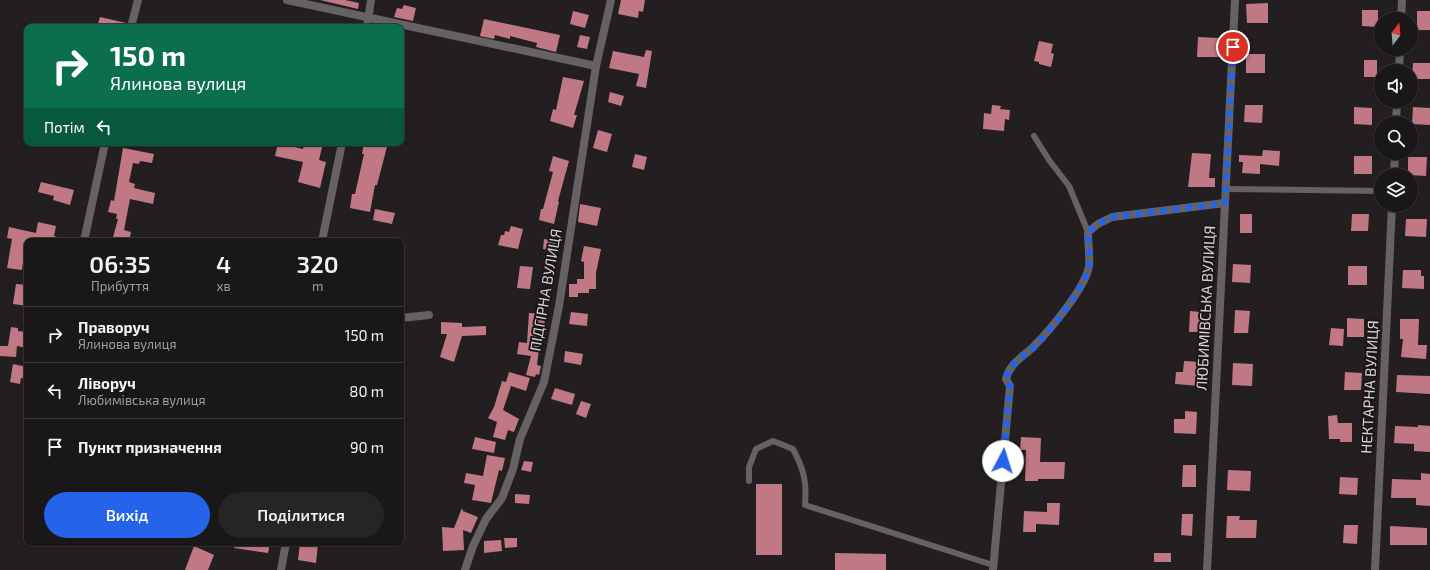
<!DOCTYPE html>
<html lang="uk">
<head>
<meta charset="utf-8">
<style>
	body { margin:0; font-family:"Exo 2",sans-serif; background:#272425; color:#f1f3f6; height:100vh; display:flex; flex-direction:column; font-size:15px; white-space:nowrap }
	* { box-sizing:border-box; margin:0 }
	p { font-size:13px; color:#9f9fa2 }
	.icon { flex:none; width:22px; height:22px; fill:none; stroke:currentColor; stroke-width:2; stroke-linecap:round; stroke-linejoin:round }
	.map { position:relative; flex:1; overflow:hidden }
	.side { position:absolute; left:24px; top:238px; width:380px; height:308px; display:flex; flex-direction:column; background:#1a1718; border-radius:8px; box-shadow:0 1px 3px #0004,0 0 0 1px #383637 }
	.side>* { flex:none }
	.top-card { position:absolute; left:24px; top:24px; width:380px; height:122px; border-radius:8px; box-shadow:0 1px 3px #0004,0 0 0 1px #383637; background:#0b6e4f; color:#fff; overflow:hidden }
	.needle { width:26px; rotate:16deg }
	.buttons { position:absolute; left:1374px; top:12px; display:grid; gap:8px }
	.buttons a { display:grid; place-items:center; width:44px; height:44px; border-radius:50%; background:#1a1718; box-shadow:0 1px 3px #0004,0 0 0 1px #383637; font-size:20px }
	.pin { position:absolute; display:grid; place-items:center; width:34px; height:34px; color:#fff; margin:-17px; border:2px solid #fff; border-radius:50%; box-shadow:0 1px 4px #0007 }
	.me { position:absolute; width:44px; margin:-22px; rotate:5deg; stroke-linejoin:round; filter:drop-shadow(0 0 3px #0008) }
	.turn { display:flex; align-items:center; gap:14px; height:84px; padding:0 20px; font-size:18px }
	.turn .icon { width:52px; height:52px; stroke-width:2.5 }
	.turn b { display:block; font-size:28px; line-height:34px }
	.then { display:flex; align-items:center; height:38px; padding:0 20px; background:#0003; gap:8px; font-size:15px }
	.eta { display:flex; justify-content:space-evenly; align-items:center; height:68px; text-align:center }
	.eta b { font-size:24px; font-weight:600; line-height:28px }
	.primary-button { display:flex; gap:8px; margin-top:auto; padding:8px 20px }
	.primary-button a { flex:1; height:46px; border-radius:24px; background:#2563eb; color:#fff; font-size:16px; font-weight:600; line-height:46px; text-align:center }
	.primary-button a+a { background:#272425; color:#f1f3f6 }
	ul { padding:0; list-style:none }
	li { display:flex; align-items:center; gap:12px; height:56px; padding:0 20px; border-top:1px solid #383637 }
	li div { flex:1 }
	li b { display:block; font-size:15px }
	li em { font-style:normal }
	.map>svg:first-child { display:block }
	.building { fill:#c07884 }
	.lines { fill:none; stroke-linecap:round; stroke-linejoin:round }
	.service { stroke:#646262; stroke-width:6 }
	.minor { stroke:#646262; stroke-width:8 }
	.route { stroke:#2563eb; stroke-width:7; stroke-dasharray:0 12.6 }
	.labels { text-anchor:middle; stroke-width:4; stroke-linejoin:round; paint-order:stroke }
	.street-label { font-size:15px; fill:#d5d2d3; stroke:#1a1617 }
</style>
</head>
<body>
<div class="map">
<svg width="1430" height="570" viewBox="0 0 1430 570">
	<rect width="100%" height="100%" fill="#231f20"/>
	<g class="building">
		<polygon points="320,0 345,0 359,3 358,9"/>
		<polygon points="621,0 645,0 643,12 639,11 638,18 618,14"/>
		<polygon points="1268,3 1268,23 1247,23 1246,4"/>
		<polygon points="404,5 416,8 413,21 394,17 397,8 402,9"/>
		<polygon points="1362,10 1378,10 1378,27 1362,26"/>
		<polygon points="573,11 589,15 585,28 570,24"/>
		<rect x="1417" y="11" width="13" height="19"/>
		<polygon points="100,17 126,23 126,27 97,27"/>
		<polygon points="484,19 560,35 556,52 536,47 537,43 510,36 510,39 495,35 494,39 480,36"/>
		<polygon points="580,35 590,37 587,49 577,47"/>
		<polygon points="1198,37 1219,38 1219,57 1197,57"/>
		<polygon points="1039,41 1053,44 1051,53 1054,54 1051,67 1039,64 1039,62 1034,61"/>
		<polygon points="646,50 652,51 646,88 636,86 639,74 609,68 613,51 644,57"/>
		<rect x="1246" y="54" width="19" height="19"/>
		<rect x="1364" y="60" width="13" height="17"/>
		<polygon points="1413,63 1430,63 1430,79 1412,79"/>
		<polygon points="563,77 584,81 574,115 577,115 573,128 550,121 553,109 556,110"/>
		<polygon points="610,92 624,96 621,106 608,102"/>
		<polygon points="992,105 1001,106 1000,109 1010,110 1009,120 1005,119 1004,131 983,129 984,113 991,114"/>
		<polygon points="1245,105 1263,105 1262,123 1244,122"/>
		<polygon points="1354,107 1372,108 1372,125 1354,124"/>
		<polygon points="1413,107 1430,108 1430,125 1412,124"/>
		<polygon points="598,130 612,134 607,152 593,148"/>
		<polygon points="278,143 303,149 305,143 323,143 319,160 326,162 320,188 298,182 303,162 275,156"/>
		<polygon points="364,143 388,143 377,185 375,185 370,212 350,208 352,194 355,194 364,154 362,154"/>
		<polygon points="123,148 154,154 152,163 140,161 139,164 133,163 129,182 135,184 134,188 155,193 153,204 130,199 124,230 131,232 129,241 112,241 118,219 116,219 117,214 108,212 111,200 114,201"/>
		<polygon points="1263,150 1280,151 1279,166 1260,164 1260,174 1242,173 1243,162 1239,162 1239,155 1262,156"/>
		<polygon points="1192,153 1211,154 1209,178 1215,178 1215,187 1188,187"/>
		<polygon points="635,154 647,157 644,170 632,167"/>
		<polygon points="553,156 569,161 558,201 559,202 554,224 539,220 541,209 543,209 553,172 549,171"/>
		<rect x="1354" y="156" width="18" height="18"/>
		<polygon points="1408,157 1427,157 1426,176 1408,175"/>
		<polygon points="41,182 74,190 70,205 53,200 54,196 38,192"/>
		<polygon points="580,204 601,208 597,226 578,222"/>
		<polygon points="375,209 395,213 392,224 373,220"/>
		<rect x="1240" y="214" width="12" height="19"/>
		<polygon points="1352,214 1369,214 1368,231 1351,231"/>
		<polygon points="1406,219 1427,219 1426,237 1405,236"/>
		<polygon points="38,222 56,226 54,236 57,237 56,241 27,241 27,255 24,254 22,270 7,268 12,239 7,238 9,227 36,233"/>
		<polygon points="511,226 523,229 518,249 498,245 501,235 504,235 505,231 509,232"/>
		<polygon points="544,239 557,241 556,251 543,249"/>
		<polygon points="584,246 601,249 596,273 596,289 589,289 589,293 578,293 578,297 569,297 569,284 577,284 577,279 584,279 584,262 581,261"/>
		<polygon points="1233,264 1251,265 1250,283 1232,282"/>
		<polygon points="520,266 533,267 530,289 517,288"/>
		<rect x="1348" y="266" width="19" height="19"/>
		<polygon points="1403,270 1421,270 1421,276 1424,276 1424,289 1402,288"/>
		<polygon points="16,284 27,285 27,306 13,304"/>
		<polygon points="1235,310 1250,311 1248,333 1234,333"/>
		<polygon points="1190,311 1201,312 1201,332 1189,332"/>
		<polygon points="571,312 588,314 587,326 569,324"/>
		<polygon points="529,313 545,314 544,334 541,334 537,365 541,366 539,375 536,374 535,377 526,375 531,356 517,354 519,342 527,343"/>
		<polygon points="1347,318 1364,319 1364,337 1347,337"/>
		<polygon points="1400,319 1419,319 1418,345 1427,345 1426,359 1401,357 1403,339 1400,339"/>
		<polygon points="441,322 462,323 462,327 486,326 486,335 462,336 454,362 440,357 447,334 441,334"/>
		<polygon points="11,327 18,328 18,331 27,332 27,348 17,346 16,357 0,356 0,346 8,346"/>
		<polygon points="1331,328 1344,329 1343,346 1329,345"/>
		<polygon points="565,351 583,354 581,365 564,362"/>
		<polygon points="1184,361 1201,362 1200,386 1175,384 1176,372 1183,372"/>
		<polygon points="1233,363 1253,364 1252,386 1232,385"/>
		<polygon points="13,364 27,367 27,379 21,378 20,384 10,382"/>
		<polygon points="509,372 530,378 526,391 511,386 503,410 519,419 514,432 508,430 505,440 493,437 497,422 488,418 494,407 502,381 506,382"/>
		<polygon points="1345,372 1362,373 1361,390 1344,390"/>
		<polygon points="1397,375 1430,376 1430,394 1396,392"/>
		<polygon points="555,388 575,394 572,405 551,399"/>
		<polygon points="581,401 591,404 586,418 576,414"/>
		<polygon points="1185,411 1197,412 1196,434 1174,433 1174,419 1185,419"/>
		<polygon points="1337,415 1338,423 1352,423 1352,442 1340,442 1340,439 1329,439 1328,416"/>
		<polygon points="1418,425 1430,426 1430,452 1414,451 1414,444 1394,443 1395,426 1418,427"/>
		<polygon points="475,437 496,442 494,453 472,449"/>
		<polygon points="1021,437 1041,438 1040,462 1065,462 1064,479 1038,479 1038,481 1025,481 1026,450 1020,450"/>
		<polygon points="487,455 505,458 502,471 499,470 491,503 472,500 475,485 464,483 466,473 483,476"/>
		<polygon points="524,461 533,462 531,472 521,470"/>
		<polygon points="1183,465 1196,465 1196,487 1182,487"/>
		<polygon points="1228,470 1251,471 1250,491 1227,490"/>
		<polygon points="1421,473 1430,474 1430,506 1416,505 1416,498 1391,498 1392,479 1421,480"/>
		<polygon points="1340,477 1358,478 1357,495 1339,494"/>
		<rect x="756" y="484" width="26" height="71"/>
		<polygon points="515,494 530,495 529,504 515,503"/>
		<polygon points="1047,503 1060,503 1059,525 1036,524 1036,532 1023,532 1024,511 1047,512"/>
		<polygon points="462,508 463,511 478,517 471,533 463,530 464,550 443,551 442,527 454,528"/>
		<polygon points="1182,514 1193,514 1192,536 1181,535"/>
		<polygon points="1227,516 1240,516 1239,520 1257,520 1256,538 1226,538"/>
		<polygon points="1344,525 1358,525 1357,544 1343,543"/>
		<polygon points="1390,526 1427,528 1427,545 1390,545"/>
		<polygon points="504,538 517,538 517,547 505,548"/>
		<polygon points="501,540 502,551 484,553 484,541"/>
		<polygon points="235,543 270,543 268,553 234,548"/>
		<polygon points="300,543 318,544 316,563 298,560"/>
		<polygon points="194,546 214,555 208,570 185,570"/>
		<polygon points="835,553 886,554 886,570 835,570"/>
		<rect x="1154" y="553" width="17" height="9"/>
	</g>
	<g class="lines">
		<g class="service">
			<polyline points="1034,136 1049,160 1069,186 1088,232"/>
			<polyline points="1226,189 1381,191"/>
			<path d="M 749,481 L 749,467 L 756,449 L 773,441 L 793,449 C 804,470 807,482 805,505 L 993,565"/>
		</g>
		<g class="minor">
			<polyline points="287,0 596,66"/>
			<polyline points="1401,19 1402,0"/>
			<polyline points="131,27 138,0"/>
			<polyline points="367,27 371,0"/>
			<polyline points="1399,71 1400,49"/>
			<polyline points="1396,123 1397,101"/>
			<polyline points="1394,175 1395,153"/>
			<polyline points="84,241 105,143"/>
			<polyline points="322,241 342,143"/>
			<polyline points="401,318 429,315"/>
			<polyline points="281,570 286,543"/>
			<polyline points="465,570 473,546 486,519 502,498 513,469 520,439 544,382 559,306 596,66 611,0"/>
			<path d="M 993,570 L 1010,386 L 1006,379 C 1010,362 1024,357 1035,345 C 1050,330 1086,287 1089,266 C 1090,256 1088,243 1088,232 L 1098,224 L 1112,217 L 1225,203"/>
			<polyline points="1207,570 1235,0"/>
			<polyline points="1375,570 1392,205"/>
		</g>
	</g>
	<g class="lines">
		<path class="route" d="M 1003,461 L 1010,386 L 1006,379 C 1010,363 1022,358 1033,348 C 1048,334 1086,286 1089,266 C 1091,256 1088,243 1088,232 L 1098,224 L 1112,217 L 1225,203 L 1233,47"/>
	</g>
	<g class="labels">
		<g class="street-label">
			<text transform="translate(546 290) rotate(-80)" y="5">ПІДГІРНА ВУЛИЦЯ</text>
			<text transform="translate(1206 308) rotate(-87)" y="5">ЛЮБИМІВСЬКА ВУЛИЦЯ</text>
			<text transform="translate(1370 387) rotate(-87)" y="5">НЕКТАРНА ВУЛИЦЯ</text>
		</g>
	</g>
</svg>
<div class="buttons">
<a><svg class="needle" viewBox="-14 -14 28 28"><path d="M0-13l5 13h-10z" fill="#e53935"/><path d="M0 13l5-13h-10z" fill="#9f9fa2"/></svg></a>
<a><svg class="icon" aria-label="sound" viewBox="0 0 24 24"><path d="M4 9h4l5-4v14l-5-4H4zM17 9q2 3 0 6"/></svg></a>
<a><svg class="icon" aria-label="search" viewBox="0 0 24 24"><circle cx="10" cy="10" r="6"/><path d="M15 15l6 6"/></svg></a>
<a><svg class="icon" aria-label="layers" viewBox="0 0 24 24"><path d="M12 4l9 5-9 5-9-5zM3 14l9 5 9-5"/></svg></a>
</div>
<div class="pin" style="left:1233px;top:47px;background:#d93025"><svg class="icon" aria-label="arrive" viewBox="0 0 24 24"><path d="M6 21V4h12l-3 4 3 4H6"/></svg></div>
<svg class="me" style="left:1003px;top:461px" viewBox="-20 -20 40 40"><circle r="19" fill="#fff"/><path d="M0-13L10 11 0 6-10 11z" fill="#2563eb"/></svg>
<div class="top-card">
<div class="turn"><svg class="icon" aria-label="right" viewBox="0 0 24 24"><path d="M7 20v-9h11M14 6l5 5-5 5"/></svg><div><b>150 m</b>Ялинова вулиця</div></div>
<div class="then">Потім<svg class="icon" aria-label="left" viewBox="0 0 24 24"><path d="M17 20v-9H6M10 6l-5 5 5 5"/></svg></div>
</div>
<section class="side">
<div class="eta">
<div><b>06:35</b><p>Прибуття</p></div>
<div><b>4</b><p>хв</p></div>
<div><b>320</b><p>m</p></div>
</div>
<ul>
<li><svg class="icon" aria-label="right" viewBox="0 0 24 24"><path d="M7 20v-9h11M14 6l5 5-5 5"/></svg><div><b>Праворуч</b><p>Ялинова вулиця</p></div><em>150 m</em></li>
<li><svg class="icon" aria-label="left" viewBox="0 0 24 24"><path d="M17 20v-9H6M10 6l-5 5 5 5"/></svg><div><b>Ліворуч</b><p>Любимівська вулиця</p></div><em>80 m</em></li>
<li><svg class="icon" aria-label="arrive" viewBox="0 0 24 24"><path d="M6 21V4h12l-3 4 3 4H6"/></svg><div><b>Пункт призначення</b></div><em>90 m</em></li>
</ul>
<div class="primary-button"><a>Вихід</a><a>Поділитися</a></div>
</section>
</div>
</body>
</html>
